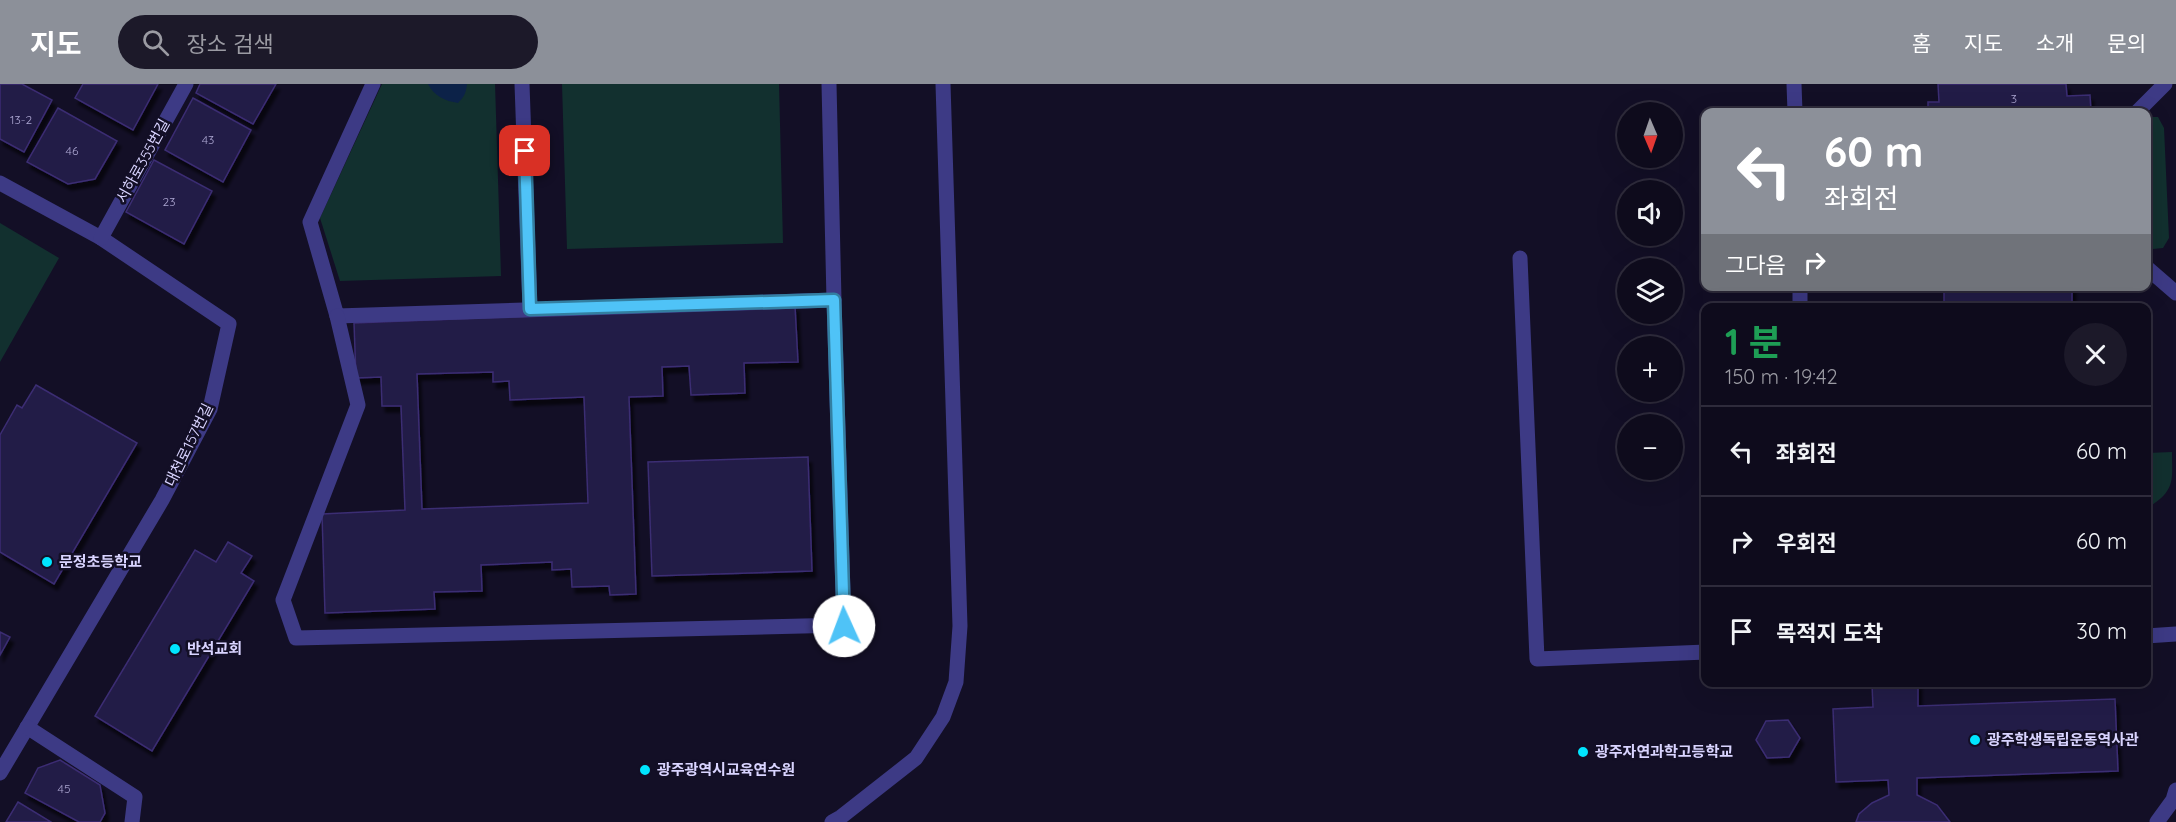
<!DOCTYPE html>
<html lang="ko">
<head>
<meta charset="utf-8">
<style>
	body { margin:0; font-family:Quicksand,"Noto Sans KR",sans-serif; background:#1c1929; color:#f1f3f6; height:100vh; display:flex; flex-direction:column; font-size:22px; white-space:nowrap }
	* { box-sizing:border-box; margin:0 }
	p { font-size:20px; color:#9b9ba3 }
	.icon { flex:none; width:33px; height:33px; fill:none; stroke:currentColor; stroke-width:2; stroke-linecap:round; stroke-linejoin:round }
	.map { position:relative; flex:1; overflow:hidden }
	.panel { position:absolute; left:1701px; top:219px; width:450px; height:384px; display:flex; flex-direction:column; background:#0e0b1c; border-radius:12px; box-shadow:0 6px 24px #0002,0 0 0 2px #2e2b3b }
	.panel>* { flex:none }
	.guide { position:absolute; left:1701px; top:24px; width:450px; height:183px; border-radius:12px; box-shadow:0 6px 24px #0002,0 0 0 2px #2e2b3b; background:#8c9099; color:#fff; overflow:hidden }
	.needle { width:39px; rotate:178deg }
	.fabs { position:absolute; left:1617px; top:18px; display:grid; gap:12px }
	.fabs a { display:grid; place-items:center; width:66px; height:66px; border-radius:50%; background:#0e0b1c; box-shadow:0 6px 24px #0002,0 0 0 2px #2e2b3b; font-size:30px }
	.pin { position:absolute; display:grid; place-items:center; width:51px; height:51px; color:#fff; margin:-26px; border-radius:12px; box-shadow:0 3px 9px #0006 }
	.me { position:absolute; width:66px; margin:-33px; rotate:358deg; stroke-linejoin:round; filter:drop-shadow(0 0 4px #0008) }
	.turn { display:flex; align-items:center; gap:21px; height:126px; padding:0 24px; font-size:27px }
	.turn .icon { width:78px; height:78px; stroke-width:2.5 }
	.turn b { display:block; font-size:42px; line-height:51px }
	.then { display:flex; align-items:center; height:57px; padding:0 24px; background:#0003; gap:12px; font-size:22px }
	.round { display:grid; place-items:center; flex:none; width:63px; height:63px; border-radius:32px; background:#1c1929 }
	.overview { display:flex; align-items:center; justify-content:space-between; height:102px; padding:0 24px }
	h1 { font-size:36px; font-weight:700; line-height:45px; color:#1e9e55 }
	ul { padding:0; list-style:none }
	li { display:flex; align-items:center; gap:18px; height:90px; padding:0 24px; border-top:2px solid #2e2b3b }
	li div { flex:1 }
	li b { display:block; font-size:22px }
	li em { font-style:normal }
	header { display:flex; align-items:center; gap:36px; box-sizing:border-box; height:84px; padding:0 30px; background:#8c9099; color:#fff }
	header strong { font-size:28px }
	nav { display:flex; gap:33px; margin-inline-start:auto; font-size:21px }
	.search { width:420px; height:54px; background:#1c1929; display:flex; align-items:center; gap:15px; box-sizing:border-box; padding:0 21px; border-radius:33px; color:#9b9ba3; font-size:22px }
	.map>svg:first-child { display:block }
	.green { fill:#12302f }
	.water { fill:#0c2248 }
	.building { fill:#241b47; stroke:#3b2d73; stroke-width:1.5; fill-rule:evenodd; filter:url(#shadow) }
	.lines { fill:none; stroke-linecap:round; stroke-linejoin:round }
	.minor { stroke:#3d3a85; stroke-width:15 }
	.route-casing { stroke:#337fa1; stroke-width:15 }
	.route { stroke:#4fc3f7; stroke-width:10 }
	.poi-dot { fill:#00e5ff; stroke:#130f26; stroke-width:2 }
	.labels { text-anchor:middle; stroke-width:5; stroke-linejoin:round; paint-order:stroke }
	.number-label { font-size:12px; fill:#aca6d1 }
	.street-label { font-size:15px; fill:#d9d4ff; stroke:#130f26 }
	.poi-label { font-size:15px; font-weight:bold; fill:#d9d4ff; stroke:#130f26; text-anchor:start }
</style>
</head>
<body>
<header>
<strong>지도</strong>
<div class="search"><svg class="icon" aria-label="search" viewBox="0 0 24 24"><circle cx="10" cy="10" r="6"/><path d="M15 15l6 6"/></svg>장소 검색</div>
<nav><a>홈</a><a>지도</a><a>소개</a><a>문의</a></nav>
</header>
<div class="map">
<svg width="2176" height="738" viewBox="0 0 2176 738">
	<defs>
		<filter id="shadow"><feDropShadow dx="3.5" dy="6" stdDeviation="1.5" flood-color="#0009"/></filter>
	</defs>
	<rect width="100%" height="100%" fill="#130f26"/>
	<g class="green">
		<polygon points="382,0 495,0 501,192 340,197 320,134"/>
		<polygon points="562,0 779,0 783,159 567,165"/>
		<polygon points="2149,33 2158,33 2164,44 2169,154 2163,164 2153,165 2147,161 2146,35"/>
		<polygon points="0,139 59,174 0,278"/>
		<path d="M 2172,368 C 2172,394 2176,405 2152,421 L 2147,421 L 2147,369 Z"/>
	</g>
	<path class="water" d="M 428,0 L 467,0 C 466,9 464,13 458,19 C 445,17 434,12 428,0 Z"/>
	<g class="building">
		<polygon points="0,0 22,0 52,16 24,68 0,55"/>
		<polygon points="83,0 158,0 133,46 75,14"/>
		<polygon points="200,0 276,0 253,40 196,9"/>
		<polygon points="1938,0 2066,0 2067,12 2090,11 2091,28 1928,28 1928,18 1939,18"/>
		<polygon points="193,14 251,46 223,98 165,66"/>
		<polygon points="58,24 117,57 95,95 68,100 27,78"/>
		<polygon points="154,76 212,107 184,160 126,128"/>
		<polygon points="1944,202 2072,202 2072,219 2089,219 2089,224 1944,224"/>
		<path d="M 795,222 L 798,278 L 744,279 L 745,309 L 691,311 L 689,282 L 662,283 L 663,312 L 629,313 L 636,510 L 610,511 L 609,502 L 572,503 L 571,485 L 552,486 L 552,478 L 481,481 L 482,507 L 434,508 L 435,525 L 325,529 L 322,430 L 405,426 L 401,322 L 382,322 L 381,293 L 356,294 L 354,239 ZM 493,288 L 493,298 L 509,297 L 510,316 L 584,313 L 588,419 L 422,425 L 417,290 Z"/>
		<polygon points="36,301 137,359 54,500 0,468 0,351 17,321 22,324"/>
		<polygon points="808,373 812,487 652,492 648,378"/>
		<polygon points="228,458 252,472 241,489 254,497 152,667 95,632 195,466 216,478"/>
		<polygon points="0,548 10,553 0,571"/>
		<polygon points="1918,599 1918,622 2115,615 2118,687 1917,694 1917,711 1937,721 1950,738 1856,738 1859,730 1872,719 1889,711 1888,696 1836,698 1833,625 1873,623 1872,601"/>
		<polygon points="1788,636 1800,654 1789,673 1767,674 1756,656 1766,637"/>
		<polygon points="60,676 100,701 105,729 100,738 79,738 25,709 38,684"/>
		<polygon points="18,718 51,738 6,738"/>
	</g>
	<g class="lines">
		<g class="minor">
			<polyline points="373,0 310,138 337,232 834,216 829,0"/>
			<polyline points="522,0 530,225"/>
			<polyline points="1794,0 1795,28"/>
			<polyline points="2137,28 2165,0"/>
			<polyline points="0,99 101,154 229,240 210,325 162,416 0,689"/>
			<polyline points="101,154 186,0"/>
			<polyline points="1520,174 1537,575 1706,568"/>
			<polyline points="2146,183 2176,209"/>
			<polyline points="1800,202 1800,224"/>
			<polyline points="337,232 358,321 283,516 296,554 844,541 834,216"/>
			<polyline points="2146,552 2176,550"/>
			<polyline points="27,643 135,713 132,738"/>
			<polyline points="832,738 841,733 916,674 943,633 956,598 960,542 943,0"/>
			<polyline points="2157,738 2173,716 2176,706"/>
		</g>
	</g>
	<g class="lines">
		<defs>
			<polyline id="route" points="525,67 530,225 834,216 844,542"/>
		</defs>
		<use href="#route" class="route-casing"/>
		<use href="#route" class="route"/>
	</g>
	<g class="poi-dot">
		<circle cx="47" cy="478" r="6"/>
		<circle cx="175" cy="565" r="6"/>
		<circle cx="1975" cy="656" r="6"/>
		<circle cx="1583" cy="668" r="6"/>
		<circle cx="645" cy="686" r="6"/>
	</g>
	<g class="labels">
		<g class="number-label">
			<text x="2014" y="19">3</text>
			<text x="21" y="40">13-2</text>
			<text x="208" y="60">43</text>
			<text x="72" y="71">46</text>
			<text x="169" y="122">23</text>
			<text x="64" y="709">45</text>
		</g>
		<g class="street-label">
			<text transform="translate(143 77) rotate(-61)" y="5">서하로355번길</text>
			<text transform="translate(189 361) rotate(-64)" y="5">대천로157번길</text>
		</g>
		<g class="poi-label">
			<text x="59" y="483">문정초등학교</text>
			<text x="187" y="570">반석교회</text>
			<text x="1987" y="661">광주학생독립운동역사관</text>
			<text x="1595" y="673">광주자연과학고등학교</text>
			<text x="657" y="691">광주광역시교육연수원</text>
		</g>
	</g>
</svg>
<div class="fabs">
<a><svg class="needle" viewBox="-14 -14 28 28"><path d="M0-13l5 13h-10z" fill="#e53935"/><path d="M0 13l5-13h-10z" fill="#9b9ba3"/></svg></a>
<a><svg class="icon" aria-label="sound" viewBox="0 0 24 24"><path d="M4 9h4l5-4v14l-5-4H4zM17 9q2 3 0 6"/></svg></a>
<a><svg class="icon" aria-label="layers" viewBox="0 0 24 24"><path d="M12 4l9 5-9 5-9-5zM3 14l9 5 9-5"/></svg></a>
<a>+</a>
<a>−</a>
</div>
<div class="pin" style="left:525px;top:67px;background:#d93025"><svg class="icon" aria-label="arrive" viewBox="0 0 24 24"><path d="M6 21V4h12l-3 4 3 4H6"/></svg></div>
<svg class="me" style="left:844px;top:542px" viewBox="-20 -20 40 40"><circle r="19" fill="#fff"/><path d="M0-13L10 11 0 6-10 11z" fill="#4fc3f7"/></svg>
<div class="guide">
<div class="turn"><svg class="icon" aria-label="left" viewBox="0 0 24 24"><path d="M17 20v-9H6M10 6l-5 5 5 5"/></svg><div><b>60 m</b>좌회전</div></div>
<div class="then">그다음<svg class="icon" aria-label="right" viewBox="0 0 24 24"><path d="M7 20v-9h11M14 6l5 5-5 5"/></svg></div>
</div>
<section class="panel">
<div class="overview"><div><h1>1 분</h1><p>150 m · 19:42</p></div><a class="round"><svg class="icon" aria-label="close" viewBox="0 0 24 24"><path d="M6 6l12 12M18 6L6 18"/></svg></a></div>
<ul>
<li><svg class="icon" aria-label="left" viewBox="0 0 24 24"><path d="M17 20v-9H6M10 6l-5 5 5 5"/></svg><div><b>좌회전</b></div><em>60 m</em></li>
<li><svg class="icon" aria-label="right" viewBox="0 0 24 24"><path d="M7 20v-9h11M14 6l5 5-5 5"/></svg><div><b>우회전</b></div><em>60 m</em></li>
<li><svg class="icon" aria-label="arrive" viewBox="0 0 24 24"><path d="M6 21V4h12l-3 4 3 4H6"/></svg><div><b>목적지 도착</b></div><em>30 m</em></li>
</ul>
</section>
</div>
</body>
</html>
